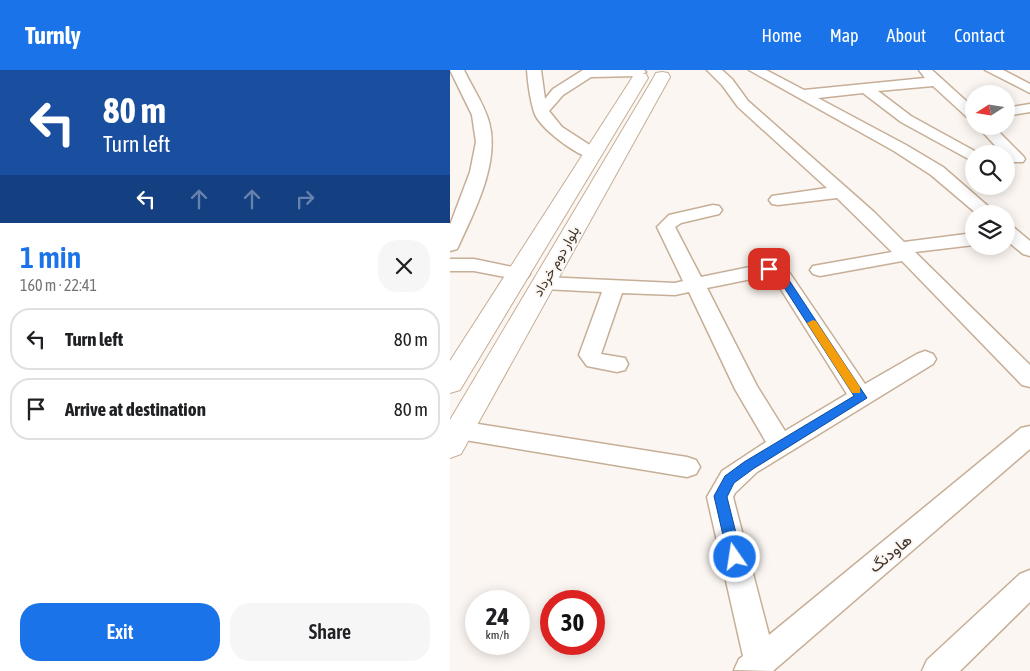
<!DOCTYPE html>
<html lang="en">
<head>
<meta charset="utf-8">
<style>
	body { margin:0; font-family:"Asap Condensed",Vazirmatn,sans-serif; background:#f6f6f6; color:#202124; height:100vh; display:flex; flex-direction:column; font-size:19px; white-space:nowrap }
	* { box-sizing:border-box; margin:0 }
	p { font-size:16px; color:#757577 }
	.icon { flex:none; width:28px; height:28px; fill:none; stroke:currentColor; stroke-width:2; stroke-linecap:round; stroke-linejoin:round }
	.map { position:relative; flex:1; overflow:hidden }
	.drawer { display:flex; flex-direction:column; background:#fff; width:450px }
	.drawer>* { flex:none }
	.banner { background:#1a4fa0; color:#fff; overflow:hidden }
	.needle { width:32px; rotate:258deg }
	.buttons { position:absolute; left:515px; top:15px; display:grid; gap:10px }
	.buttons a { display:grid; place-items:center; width:50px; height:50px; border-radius:50%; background:#fff; box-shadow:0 2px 12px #0003; font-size:25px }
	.speed { position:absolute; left:15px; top:520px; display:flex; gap:10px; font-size:25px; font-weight:700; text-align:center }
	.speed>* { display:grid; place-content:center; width:65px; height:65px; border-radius:50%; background:#fff; box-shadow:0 2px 12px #0003; line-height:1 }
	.speed small { font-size:12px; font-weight:400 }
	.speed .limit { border:8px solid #d22; background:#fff; color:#111 }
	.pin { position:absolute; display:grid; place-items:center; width:42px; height:42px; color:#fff; margin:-21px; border-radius:10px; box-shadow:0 2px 8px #0006 }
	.me { position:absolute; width:55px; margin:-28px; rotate:347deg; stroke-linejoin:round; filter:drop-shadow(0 0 4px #0008) }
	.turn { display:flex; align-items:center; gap:18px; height:105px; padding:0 20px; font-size:22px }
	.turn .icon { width:65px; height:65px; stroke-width:2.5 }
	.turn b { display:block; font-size:35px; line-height:42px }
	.lanes { display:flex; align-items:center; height:48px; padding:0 20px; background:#0003; justify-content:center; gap:25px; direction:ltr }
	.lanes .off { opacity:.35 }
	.round { display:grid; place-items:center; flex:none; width:52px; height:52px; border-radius:20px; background:#f6f6f6 }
	.summary { display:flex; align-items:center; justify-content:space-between; height:85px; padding:0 20px }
	h1 { font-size:30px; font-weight:600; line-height:38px; color:#1a73e8 }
	.button { display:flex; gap:10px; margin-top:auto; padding:10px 20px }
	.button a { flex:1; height:58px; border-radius:20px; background:#1a73e8; color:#fff; font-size:20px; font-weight:600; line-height:58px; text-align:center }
	.button a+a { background:#f6f6f6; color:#202124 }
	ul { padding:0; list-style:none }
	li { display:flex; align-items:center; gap:15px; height:62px; margin:0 10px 8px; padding:0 10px; border:2px solid #e0e0e0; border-radius:20px }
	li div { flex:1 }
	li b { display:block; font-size:19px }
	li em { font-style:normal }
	header { display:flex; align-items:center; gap:30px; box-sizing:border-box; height:70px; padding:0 25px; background:#1a73e8; color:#fff }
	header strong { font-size:24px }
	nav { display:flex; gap:28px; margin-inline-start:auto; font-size:18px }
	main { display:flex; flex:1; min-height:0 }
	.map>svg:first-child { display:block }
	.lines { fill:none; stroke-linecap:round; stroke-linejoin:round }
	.minor-casing { stroke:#c6ae97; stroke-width:3 }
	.tertiary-casing { stroke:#c6ae97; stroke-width:2 }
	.minor { fill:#fff; fill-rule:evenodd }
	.tertiary { fill:#fff; fill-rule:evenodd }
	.route { fill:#1a73e8; stroke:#114b97 }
	.slow { fill:#f59e0b }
	.labels { text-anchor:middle; stroke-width:4; stroke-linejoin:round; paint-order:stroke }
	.street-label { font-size:14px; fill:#3e342b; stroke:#fbf6f1 }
	.near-street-label { font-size:16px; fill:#3e342b; stroke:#fbf6f1 }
</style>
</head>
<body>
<header>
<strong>Turnly</strong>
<nav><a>Home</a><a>Map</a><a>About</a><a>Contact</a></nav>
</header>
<main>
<section class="drawer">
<div class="banner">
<div class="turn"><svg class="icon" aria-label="left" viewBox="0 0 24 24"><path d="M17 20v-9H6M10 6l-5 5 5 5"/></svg><div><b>80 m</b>Turn left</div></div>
<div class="lanes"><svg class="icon" aria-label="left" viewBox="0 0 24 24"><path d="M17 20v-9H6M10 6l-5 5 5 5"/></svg><svg class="icon off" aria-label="ahead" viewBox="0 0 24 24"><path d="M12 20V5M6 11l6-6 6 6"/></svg><svg class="icon off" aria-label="ahead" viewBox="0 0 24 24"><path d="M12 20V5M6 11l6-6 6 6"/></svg><svg class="icon off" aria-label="right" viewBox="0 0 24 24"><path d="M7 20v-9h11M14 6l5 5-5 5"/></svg></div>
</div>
<div class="summary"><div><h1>1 min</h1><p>160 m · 22:41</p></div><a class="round"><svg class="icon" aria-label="close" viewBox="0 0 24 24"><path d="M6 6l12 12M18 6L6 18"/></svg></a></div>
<ul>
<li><svg class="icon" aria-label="left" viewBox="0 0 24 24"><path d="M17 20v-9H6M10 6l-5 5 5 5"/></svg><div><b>Turn left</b></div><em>80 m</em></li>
<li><svg class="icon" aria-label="arrive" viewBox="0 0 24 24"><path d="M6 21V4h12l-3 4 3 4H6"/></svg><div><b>Arrive at destination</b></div><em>80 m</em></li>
</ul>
<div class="button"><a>Exit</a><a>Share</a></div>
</section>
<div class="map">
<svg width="580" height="601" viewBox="0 0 580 601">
	<rect width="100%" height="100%" fill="#fbf6f1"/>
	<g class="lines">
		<defs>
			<g id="minor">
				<path d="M 0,0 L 14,0 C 22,17 34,34 39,52 C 50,92 25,140 9,175 L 7,179 L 0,181 L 0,155 L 20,102 L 26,72 L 22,45 Z"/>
				<path d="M 77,0 L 91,0 L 95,29 L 103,19 L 133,0 L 194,0 L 196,2 L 189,6 L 141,7 L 113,25 L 99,41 L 112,57 L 149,81 L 151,84 L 143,89 C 126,85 89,58 84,42 C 80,29 78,14 77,0 Z"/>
				<polygon points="257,0 272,0 282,9 298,31 424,142 454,172 524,163 524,175 465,182 580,295 580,317 572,315 452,191 370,206 363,204 360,200 363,196 442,182 387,128 328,135 322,134 319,130 322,126 377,118 288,37 272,15"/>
				<polygon points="299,0 316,0 354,20 475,8 469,0 482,0 524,38 524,50 519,49 483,16 428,21 461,46 530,84 524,84 524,92 451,52 413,23 368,28 456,75 493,97 547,144 527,144 481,105 444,81"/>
				<polygon points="535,0 553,0 580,14 580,23"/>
				<polygon points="580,34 580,42 556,46 556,38"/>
				<polygon points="527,56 543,56 573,86 575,89 573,92 561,92 556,87 556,84 553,84"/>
				<path d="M 263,135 L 269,136 L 272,140 L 269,144 L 231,153 L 225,157 L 251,207 L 319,193 L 339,202 L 415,314 L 467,284 L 475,281 L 483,284 L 486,289 L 483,294 L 307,402 L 285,423 L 283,427 L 319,565 L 571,358 L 580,356 L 580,379 L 323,601 L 284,600 L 289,589 L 293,586 L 257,427 L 272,401 L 316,372 L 285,319 L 239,222 L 225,225 L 172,223 L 151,284 L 175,288 L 178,294 L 175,300 L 167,302 L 137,296 L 129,285 L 152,222 L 94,219 L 87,217 L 84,213 L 87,209 L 94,207 L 225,213 L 233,211 L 207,157 L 219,145 ZM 316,206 L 325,210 L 397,324 L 335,361 L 307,316 L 257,218 Z"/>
				<polygon points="556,155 562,156 580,171 580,186 573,184 556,170"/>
				<polygon points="0,189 24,189 77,200 80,204 77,208 70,210 24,201 0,201"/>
				<polygon points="9,351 237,387 246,390 250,397 246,404 237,407 9,369 0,366 0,353"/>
				<polygon points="580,500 580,532 510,601 472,601 477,590 570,504"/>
			</g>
			<g id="tertiary">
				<polygon points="212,2 218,3 220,7 11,384 0,388 0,350 204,7 206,3"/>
				<polygon points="190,3 196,4 198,8 10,320 0,323 0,291 182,8 184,4"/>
			</g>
		</defs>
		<use href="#minor" class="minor-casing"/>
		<use href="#tertiary" class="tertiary-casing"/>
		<use href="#minor" class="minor"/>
		<use href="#tertiary" class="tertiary"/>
	</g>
	<polygon class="route" points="319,196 329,199 335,204 417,328 303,399 284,413 277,427 292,487 290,491 285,493 280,491 278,487 264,426 275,406 294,392 404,326 328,208 314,199"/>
	<polygon class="slow" points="363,250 366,251 410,317 410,323 402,323 357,253"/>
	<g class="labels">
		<g class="street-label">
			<text transform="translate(106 191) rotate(-60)" y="5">بلوار دوم خرداد</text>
		</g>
		<g class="near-street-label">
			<text transform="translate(440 483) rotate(-40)" y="6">هاودنگ</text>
		</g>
	</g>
</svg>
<div class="buttons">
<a><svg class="needle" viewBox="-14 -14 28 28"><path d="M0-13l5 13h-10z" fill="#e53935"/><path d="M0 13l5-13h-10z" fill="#757577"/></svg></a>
<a><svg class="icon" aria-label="search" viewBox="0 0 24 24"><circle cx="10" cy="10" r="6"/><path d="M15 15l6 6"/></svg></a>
<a><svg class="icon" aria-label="layers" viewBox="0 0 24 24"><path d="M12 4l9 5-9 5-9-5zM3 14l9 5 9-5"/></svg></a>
</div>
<div class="speed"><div>24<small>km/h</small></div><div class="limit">30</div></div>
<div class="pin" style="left:319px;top:199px;background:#d93025"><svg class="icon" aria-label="arrive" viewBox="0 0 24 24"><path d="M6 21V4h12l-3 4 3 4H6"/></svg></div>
<svg class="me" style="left:285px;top:487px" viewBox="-20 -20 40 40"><circle r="17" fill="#1a73e8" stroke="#fff" stroke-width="3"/><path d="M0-11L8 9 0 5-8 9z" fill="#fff"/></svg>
</div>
</main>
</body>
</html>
